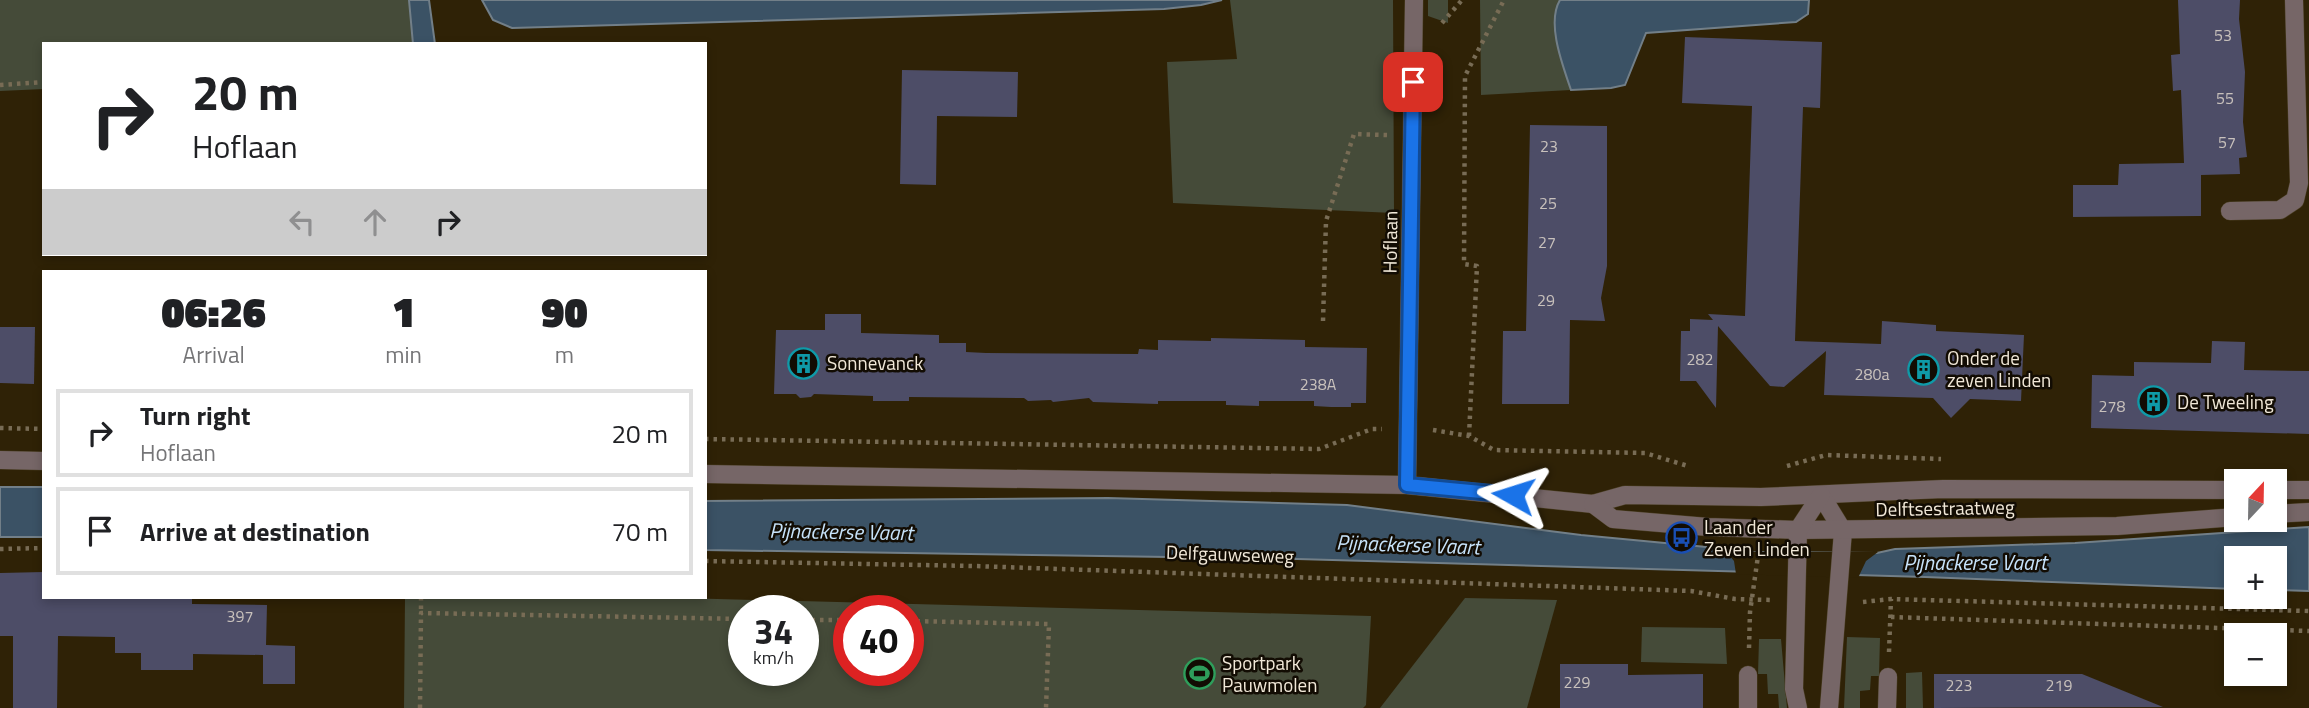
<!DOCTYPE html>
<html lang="en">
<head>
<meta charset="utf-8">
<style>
	body { margin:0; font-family:"Titillium Web",sans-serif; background:#f2f2f2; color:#202124; height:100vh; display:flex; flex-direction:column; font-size:26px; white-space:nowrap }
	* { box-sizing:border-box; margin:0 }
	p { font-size:23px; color:#757577 }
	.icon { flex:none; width:38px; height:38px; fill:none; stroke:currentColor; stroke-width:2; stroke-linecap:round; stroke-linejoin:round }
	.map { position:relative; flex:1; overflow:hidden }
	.side { position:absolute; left:42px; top:270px; width:665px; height:329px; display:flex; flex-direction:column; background:#fff; border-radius:0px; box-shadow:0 4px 10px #0003 }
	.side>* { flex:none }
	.hud { position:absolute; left:42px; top:42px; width:665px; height:214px; border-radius:0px; box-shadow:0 4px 10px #0003; background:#fff; color:#202124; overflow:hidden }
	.needle { width:46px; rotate:22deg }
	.fabs { position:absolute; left:2224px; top:469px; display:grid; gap:14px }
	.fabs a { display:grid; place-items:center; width:63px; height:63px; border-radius:0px; background:#fff; box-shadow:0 4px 10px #0003; font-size:35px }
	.speed { position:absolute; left:728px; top:595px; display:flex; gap:14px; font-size:35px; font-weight:700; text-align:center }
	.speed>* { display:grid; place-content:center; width:91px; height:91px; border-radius:50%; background:#fff; box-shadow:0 4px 10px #0003; line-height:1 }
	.speed small { font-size:18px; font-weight:400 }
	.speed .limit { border:10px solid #d22; background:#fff; color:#111 }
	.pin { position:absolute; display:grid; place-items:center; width:60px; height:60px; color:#fff; margin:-30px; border-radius:14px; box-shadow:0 4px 10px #0006 }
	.me { position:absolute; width:77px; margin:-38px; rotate:276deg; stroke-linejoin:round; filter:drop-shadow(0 0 5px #0008) }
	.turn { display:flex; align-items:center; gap:24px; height:147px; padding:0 35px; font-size:32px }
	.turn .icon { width:91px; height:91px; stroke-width:2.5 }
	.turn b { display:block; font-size:49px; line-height:60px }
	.lanes { display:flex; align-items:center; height:66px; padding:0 35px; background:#0003; justify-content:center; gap:35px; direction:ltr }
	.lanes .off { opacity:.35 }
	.eta { display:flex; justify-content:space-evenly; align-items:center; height:119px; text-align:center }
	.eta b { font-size:42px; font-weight:800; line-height:49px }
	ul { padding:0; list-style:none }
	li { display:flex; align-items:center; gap:21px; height:88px; margin:0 14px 10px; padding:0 21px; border:4px solid #e0e0e0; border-radius:0px }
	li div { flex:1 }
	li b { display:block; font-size:26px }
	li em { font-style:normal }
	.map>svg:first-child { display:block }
	.green { fill:#454b39; fill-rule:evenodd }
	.water { fill:#3b5265; stroke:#727f88; stroke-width:2 }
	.pier { fill:#2f2206 }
	.building { fill:#4d4d67 }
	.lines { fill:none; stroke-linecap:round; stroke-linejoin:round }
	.minor-casing { stroke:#4a3e23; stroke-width:19 }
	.path { stroke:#786c55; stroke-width:4.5; stroke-dasharray:3.5 5; stroke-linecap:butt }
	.minor { stroke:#766667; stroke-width:18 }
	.route-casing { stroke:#114b97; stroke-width:18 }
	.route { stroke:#1a73e8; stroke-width:12 }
	.labels { text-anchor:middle; stroke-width:5; stroke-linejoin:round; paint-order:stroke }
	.number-label { font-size:16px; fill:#c8c1bc }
	.street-label { font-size:19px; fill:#f1e8d8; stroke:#120c03 }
	.poi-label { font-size:19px; fill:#f1e8d8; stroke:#120c03; text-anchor:start }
	.water-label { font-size:21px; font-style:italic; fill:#c7e3fa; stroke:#120c03 }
</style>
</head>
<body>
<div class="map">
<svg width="2309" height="708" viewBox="0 0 2309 708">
	<rect width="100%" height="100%" fill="#2f2206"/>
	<g class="green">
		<polygon points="0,0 426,0 431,44 44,44 44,89 0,91"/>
		<polygon points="1230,0 1393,0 1394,213 1173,203 1167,62 1237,59"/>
		<polygon points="1428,0 1448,0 1448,23 1428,16"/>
		<path d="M 1480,0 L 1560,0 C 1548,20 1564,68 1571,90 L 1481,95 Z"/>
		<path d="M 405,597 L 643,597 L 1371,616 L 1366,705 L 1363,708 L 404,708 ZM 744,611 L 803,611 L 803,670 L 744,670 ZM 849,611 L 908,611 L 908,670 L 849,670 Z"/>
		<polygon points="1465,598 1557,600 1527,708 1380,708"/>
		<polygon points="1642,627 1725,628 1727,664 1641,662"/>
		<polygon points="1847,637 1880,638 1879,676 1871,676 1870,690 1860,691 1860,708 1844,708"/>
		<polygon points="1759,639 1781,639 1787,708 1779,708 1778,694 1768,694 1767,674 1758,674"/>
		<polygon points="1922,672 1923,708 1906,708 1906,673"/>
	</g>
	<g class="water">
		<polygon points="409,0 429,0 435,44 413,44"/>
		<polygon points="482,0 1222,0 1201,5 1164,9 512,28 493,20"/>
		<path d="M 1560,0 L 1809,0 L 1808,14 L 1796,22 L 1646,33 L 1625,85 L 1611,88 L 1571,90 C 1563,66 1546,23 1560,0 Z"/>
		<rect x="0" y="487" width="44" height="50"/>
		<polygon points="1108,498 1347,505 1581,535 1717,548 1726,552 1877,553 1895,549 2075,543 2309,527 2309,591 2275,590 2275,558 2236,558 2236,589 1925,577 1297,559 705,550 705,501"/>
	</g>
	<polygon class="pier" points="1725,550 1758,552 1878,552 1866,561 1858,578 1736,574 1734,561"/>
	<g class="building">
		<polygon points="2178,0 2240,0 2239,19 2245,72 2243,122 2247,157 2239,158 2240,174 2201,175 2201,216 2073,217 2073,185 2118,185 2119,164 2184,163 2181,90 2173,91 2171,55 2180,54"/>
		<polygon points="1685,37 1822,42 1820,108 1803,107 1795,341 1881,344 1882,321 1936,325 1936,331 2024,335 2021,401 1970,399 1951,418 1933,398 1824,395 1826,351 1784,387 1770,386 1718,326 1716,408 1696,381 1680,381 1681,331 1690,331 1690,319 1713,320 1708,314 1745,316 1752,106 1682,103"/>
		<polygon points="902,70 1018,72 1017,117 937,116 936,185 900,184"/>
		<polygon points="1530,125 1607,126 1607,266 1601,298 1605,321 1570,320 1569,404 1502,404 1503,331 1526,331"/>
		<polygon points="825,314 861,314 861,333 939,335 939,343 966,343 966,352 986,353 1138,354 1139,349 1158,350 1158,340 1211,341 1211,338 1305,340 1305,347 1367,348 1366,403 1351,403 1351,407 1331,407 1314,406 1314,401 1259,401 1259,406 1226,405 1226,401 1158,401 1158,404 1093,402 1089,398 1053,402 1051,400 1028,401 1024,398 909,397 909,401 873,401 873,396 814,394 811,397 800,398 796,394 774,394 776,330 825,330"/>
		<polygon points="0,327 35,327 34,384 0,383"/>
		<polygon points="2212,341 2245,342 2244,370 2309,371 2309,434 2091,428 2092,375 2134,376 2134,362 2211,363"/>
		<polygon points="44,572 44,597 192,597 192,604 267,605 266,645 295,646 295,684 263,684 263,655 193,654 193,670 141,670 141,653 115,653 115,637 58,636 57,708 13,708 13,636 0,636 0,573"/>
		<polygon points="1560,664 1628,664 1628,675 1703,674 1703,708 1560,708"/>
		<polygon points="1934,674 2082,674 2163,707 1934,708"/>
	</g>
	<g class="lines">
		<defs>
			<g id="minor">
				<polyline points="2230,211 2280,210 2295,200 2299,183 2294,0"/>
				<polyline points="0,460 44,461"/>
				<polyline points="705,474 1407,485 1593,504 1625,495 1761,497 1943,489 2236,490"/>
				<polyline points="1407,485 1414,0"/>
				<polyline points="2275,490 2309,490"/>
				<polyline points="1821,495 1843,531 1829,708"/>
				<polyline points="1593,504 1613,519 1708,527 1798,530 2117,526 2236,517"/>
				<polyline points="2275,514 2309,512"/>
				<polyline points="1748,708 1748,675"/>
				<polyline points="1798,708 1794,689 1798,530 1821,495"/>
				<polyline points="1887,708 1888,677"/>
			</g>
		</defs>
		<use href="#minor" class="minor-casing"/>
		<g class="path">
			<polyline points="1442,23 1462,0"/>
			<polyline points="0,85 44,82"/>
			<polyline points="1323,321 1326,221 1354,134 1387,135"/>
			<polyline points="0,428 44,429"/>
			<polyline points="1433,430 1469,436 1494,450 1645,453 1688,466"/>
			<polyline points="1469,436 1477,266 1464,264 1465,76 1504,0"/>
			<polyline points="705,439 1319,449 1372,429 1382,429"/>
			<polyline points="1787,466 1826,455 1941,459"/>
			<polyline points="0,549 44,548"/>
			<polyline points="705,561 974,566 1691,591 1735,599 1771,600"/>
			<polyline points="421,597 421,613"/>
			<polyline points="1863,602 1891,599 2309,611"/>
			<polyline points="1891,617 2309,631"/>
			<polyline points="803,620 849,620"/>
			<polyline points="908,621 1049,624 1046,708"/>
			<polyline points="1749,648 1750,612 1758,556"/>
			<polyline points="1889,652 1891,599"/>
			<polyline points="420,708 421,613 744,619"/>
		</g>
		<use href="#minor" class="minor"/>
	</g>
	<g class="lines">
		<defs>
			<polyline id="route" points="1413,82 1407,485 1513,495"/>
		</defs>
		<use href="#route" class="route-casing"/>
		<use href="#route" class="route"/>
	</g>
	<defs>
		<symbol id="building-ring" viewBox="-11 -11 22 22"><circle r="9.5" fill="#120c03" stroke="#0f9aa8" stroke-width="1.5"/><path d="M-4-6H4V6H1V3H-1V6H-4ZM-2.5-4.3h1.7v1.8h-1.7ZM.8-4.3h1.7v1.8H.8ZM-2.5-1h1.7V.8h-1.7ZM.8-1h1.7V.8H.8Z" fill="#0f9aa8"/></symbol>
		<symbol id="bus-ring" viewBox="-11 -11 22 22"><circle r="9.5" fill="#120c03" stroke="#1a4fb4" stroke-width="1.5"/><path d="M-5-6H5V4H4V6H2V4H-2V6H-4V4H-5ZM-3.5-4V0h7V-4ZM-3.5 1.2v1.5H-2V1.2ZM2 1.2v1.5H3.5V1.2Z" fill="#1a4fb4"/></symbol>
		<symbol id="stadium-ring" viewBox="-11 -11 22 22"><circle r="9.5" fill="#120c03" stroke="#2e9e5b" stroke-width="1.5"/><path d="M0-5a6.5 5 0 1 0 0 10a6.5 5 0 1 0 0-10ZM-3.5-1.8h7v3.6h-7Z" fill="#2e9e5b"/></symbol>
	</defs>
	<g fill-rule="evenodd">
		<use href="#building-ring" x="786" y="346" width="35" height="35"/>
		<use href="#building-ring" x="1906" y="352" width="35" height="35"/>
		<use href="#building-ring" x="2136" y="384" width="35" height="35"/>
		<use href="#bus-ring" x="1664" y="520" width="35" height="35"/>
		<use href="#stadium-ring" x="1182" y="656" width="35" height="35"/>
	</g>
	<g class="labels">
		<g class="number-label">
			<text x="2223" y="41">53</text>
			<text x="2225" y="104">55</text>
			<text x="2227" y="148">57</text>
			<text x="1549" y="152">23</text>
			<text x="1548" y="209">25</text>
			<text x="1547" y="248">27</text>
			<text x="1546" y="306">29</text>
			<text x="1700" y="365">282</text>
			<text x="1872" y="380">280a</text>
			<text x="1318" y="390">238A</text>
			<text x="2112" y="412">278</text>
			<text x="240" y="622">397</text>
			<text x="1577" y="688">229</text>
			<text x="1959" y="691">223</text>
			<text x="2059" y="691">219</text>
		</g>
		<g class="street-label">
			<text transform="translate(1390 242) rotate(-89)" y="7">Hoflaan</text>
			<text transform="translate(1945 508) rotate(-1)" y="7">Delftsestraatweg</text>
			<text transform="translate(1230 554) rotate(2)" y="7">Delfgauwseweg</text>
		</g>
		<g class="poi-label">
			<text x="1947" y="365">Onder de<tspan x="1947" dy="22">zeven Linden</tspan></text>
			<text x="827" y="370">Sonnevanck</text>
			<text x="2177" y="409">De Tweeling</text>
			<text x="1704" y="534">Laan der<tspan x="1704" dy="22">Zeven Linden</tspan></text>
			<text x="1222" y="670">Sportpark<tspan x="1222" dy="22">Pauwmolen</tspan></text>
		</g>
		<g class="water-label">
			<text transform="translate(841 532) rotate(1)" y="7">Pijnackerse Vaart</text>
			<text transform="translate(1408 545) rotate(2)" y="7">Pijnackerse Vaart</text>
			<text x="1975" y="570">Pijnackerse Vaart</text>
		</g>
	</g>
</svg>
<div class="fabs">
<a><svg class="needle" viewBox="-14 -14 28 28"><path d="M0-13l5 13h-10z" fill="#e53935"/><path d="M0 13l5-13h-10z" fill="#757577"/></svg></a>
<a>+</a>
<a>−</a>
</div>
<div class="speed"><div>34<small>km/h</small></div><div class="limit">40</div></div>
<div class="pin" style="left:1413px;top:82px;background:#d93025"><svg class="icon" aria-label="arrive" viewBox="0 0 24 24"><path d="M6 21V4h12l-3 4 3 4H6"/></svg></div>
<svg class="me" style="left:1513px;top:495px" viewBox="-20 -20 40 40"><path d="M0-17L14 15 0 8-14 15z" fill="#1a73e8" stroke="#fff" stroke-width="4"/></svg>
<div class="hud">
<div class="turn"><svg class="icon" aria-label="right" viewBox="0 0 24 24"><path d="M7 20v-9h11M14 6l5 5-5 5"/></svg><div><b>20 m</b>Hoflaan</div></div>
<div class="lanes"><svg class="icon off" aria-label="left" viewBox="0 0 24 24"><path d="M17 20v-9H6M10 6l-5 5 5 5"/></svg><svg class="icon off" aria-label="ahead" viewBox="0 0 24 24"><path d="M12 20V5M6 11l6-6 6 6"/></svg><svg class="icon" aria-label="right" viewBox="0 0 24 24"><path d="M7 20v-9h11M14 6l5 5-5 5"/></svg></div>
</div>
<section class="side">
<div class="eta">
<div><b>06:26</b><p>Arrival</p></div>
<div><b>1</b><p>min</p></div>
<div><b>90</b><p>m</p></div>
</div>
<ul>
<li><svg class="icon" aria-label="right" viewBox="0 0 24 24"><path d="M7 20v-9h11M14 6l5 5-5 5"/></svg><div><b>Turn right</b><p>Hoflaan</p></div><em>20 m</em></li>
<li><svg class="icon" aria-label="arrive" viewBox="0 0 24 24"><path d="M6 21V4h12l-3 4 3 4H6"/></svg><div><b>Arrive at destination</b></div><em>70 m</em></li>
</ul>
</section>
</div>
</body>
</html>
